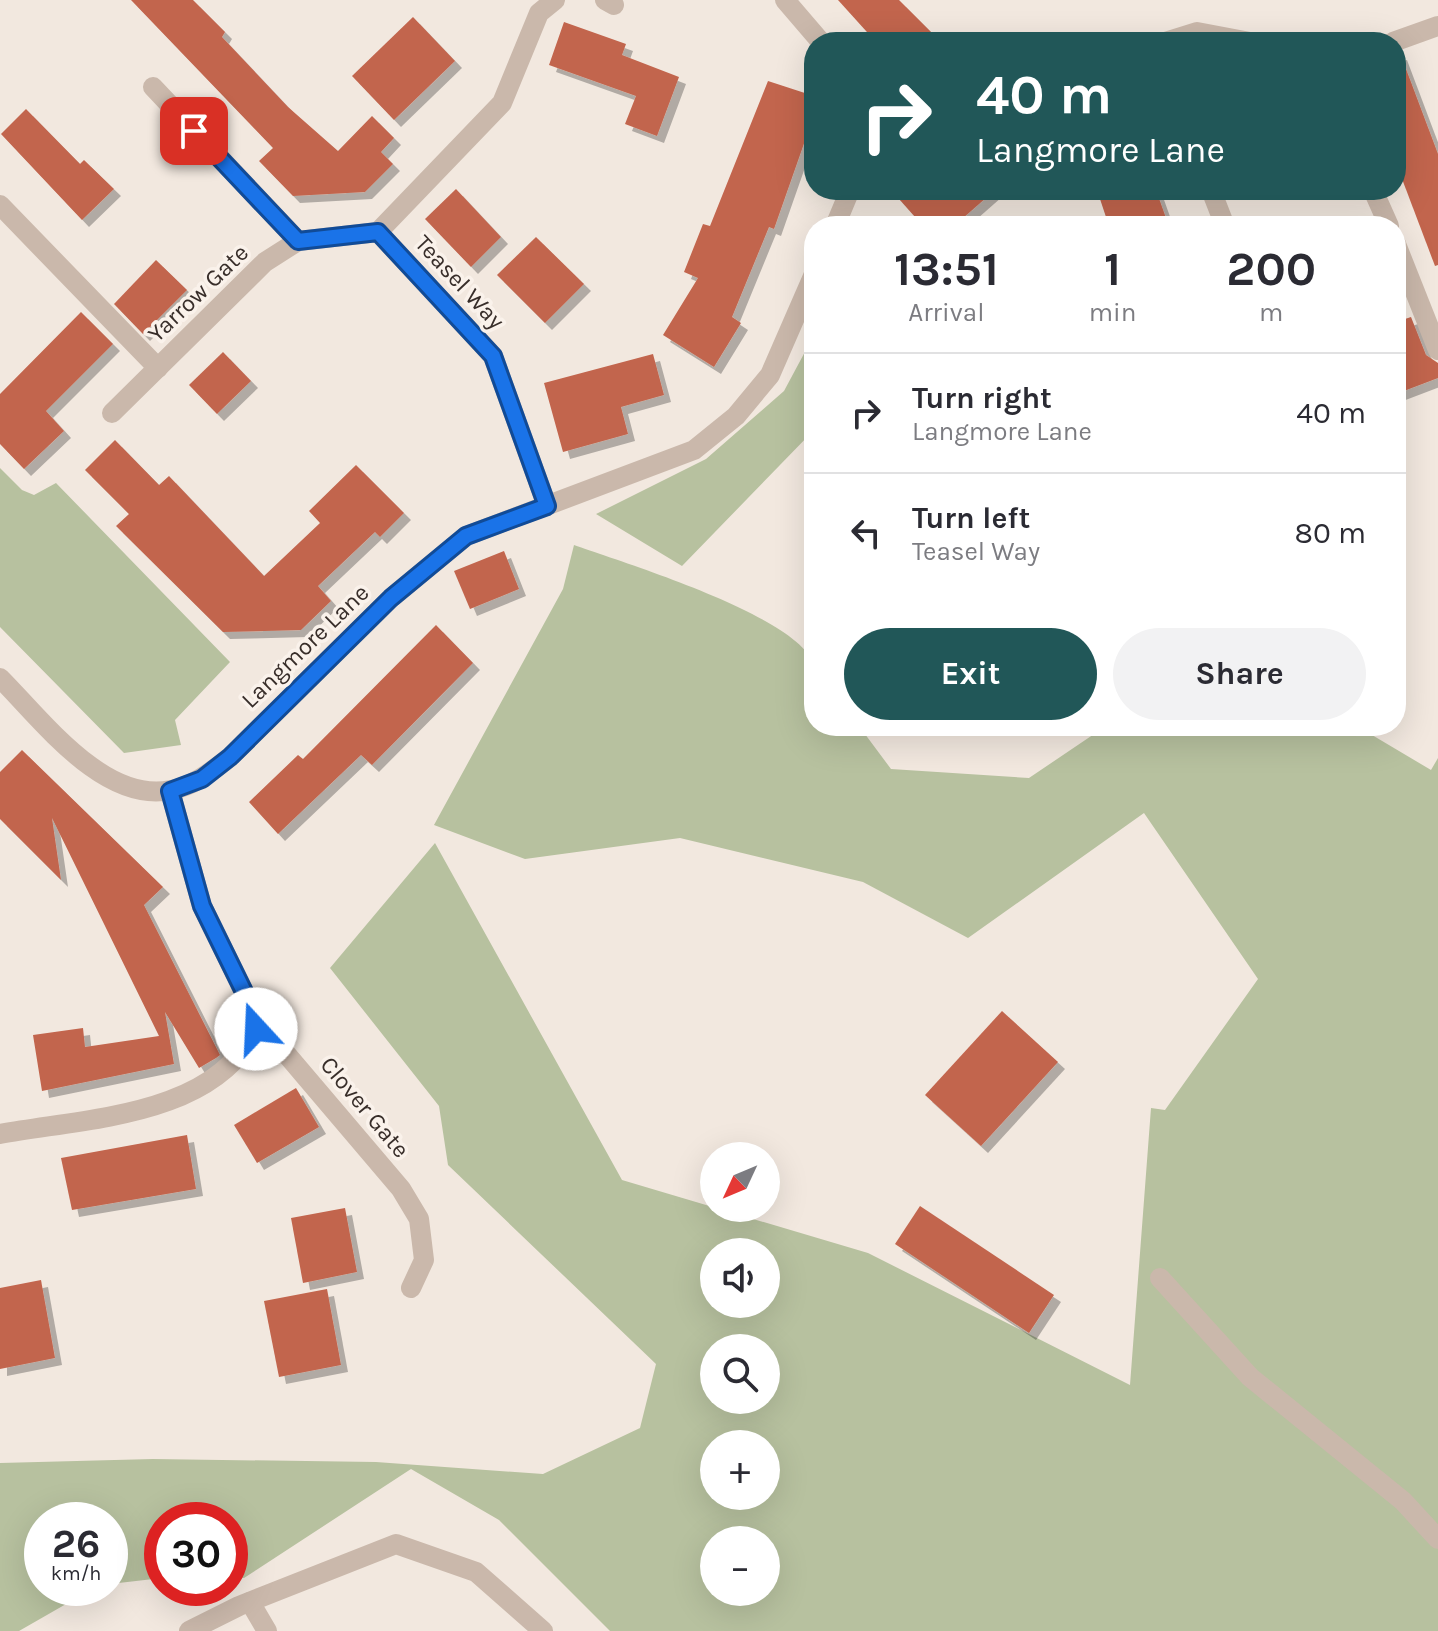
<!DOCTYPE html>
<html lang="en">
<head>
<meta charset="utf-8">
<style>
	body { margin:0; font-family:Karla,sans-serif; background:#f2f2f3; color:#2b2b33; height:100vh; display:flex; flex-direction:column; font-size:30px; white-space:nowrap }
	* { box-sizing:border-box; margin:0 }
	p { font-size:26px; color:#7c7c81 }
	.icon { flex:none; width:44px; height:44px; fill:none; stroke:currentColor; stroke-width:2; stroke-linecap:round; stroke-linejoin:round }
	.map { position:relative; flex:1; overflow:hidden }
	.details { position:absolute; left:804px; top:216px; width:602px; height:520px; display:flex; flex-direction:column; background:#fff; border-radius:32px; box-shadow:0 8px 32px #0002 }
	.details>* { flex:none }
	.hud { position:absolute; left:804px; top:32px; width:602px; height:168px; border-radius:32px; box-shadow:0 8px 32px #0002; background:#215758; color:#fff; overflow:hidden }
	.needle { width:52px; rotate:226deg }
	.buttons { position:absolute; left:700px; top:1142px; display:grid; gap:16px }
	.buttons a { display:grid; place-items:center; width:80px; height:80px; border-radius:50%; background:#fff; box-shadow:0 8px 32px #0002; font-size:40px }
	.speed { position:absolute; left:24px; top:1502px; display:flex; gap:16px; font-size:40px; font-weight:700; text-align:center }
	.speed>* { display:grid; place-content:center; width:104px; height:104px; border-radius:50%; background:#fff; box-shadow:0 8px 32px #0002; line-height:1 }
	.speed small { font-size:20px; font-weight:400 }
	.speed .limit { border:12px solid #d22; background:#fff; color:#111 }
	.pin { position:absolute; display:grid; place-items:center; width:68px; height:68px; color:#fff; margin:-34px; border-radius:16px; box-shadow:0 4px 12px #0006 }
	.me { position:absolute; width:88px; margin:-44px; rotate:340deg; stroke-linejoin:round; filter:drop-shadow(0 0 6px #0008) }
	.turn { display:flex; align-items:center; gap:28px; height:168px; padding:0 40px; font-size:36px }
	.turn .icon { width:104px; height:104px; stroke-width:2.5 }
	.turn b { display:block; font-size:56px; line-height:68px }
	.eta { display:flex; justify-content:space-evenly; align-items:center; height:136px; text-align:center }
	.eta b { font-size:48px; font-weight:700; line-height:56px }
	.action { display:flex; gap:16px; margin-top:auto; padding:16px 40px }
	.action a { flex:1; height:92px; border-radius:48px; background:#215758; color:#fff; font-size:32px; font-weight:700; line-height:92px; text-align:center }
	.action a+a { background:#f2f2f3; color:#2b2b33 }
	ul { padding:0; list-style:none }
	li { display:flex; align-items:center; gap:24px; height:120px; padding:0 40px; border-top:2px solid #e1e1e2 }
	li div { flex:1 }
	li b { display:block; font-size:30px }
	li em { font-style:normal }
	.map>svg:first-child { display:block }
	.green { fill:#b7c19f; fill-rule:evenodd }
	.building { fill:#c2654d; filter:url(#shadow) }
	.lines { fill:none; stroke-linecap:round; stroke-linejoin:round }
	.minor { stroke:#cab8ab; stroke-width:20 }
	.route-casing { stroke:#114b97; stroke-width:20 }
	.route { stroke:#1a73e8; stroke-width:14 }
	.labels { text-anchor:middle; stroke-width:7; stroke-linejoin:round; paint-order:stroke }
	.street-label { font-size:24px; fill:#382e2a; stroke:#faf2eb }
</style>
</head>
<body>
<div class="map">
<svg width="1438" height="1631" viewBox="0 0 1438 1631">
	<defs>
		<filter id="shadow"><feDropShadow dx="7" dy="7" stdDeviation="0" flood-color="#0004"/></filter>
	</defs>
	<rect width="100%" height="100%" fill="#f2e8df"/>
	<g class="green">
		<polygon points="814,335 814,430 682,566 596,514 706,459 784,391"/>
		<polygon points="0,468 22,490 34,495 56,483 230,662 175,720 181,745 124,753 0,627"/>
		<path d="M 574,545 C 624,563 796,615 814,664 C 819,680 814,709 814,726 L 859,726 L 891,769 L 1029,778 L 1106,726 L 1302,726 L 1367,732 L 1431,770 L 1438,758 L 1438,1631 L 610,1631 L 499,1520 L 411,1469 L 244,1578 L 230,1576 L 230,1520 L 162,1520 L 162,1578 L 110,1584 L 110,1520 L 42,1520 L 42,1588 L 94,1588 L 19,1631 L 0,1631 L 0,1463 L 153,1459 L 376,1462 L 543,1474 L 640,1428 L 656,1364 L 448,1165 L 439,1106 L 330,968 L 435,843 L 622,1180 L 868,1253 L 1130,1385 L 1151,1108 L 1165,1110 L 1258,979 L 1144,813 L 968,938 L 863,882 L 680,838 L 525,859 L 434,825 L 563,589 ZM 714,1252 L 766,1252 L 766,1304 L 714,1304 ZM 714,1348 L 766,1348 L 766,1400 L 714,1400 ZM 714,1444 L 766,1444 L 766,1496 L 714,1496 ZM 714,1540 L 766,1540 L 766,1592 L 714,1592 Z"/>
	</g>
	<g class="building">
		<polygon points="131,0 193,0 225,32 222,37 288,107 338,151 372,116 394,138 381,152 393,164 365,192 293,196 259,161 273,148"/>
		<polygon points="838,0 899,0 941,42 876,42"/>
		<polygon points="413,17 455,61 394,120 352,76"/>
		<polygon points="564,22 626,44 622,55 679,77 657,136 625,124 636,96 549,65"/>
		<polygon points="1400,53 1438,154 1438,265 1435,266 1396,163 1396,54"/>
		<polygon points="768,81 814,96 814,115 774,229 769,227 732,317 741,323 714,367 663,335 698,278 684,272 703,224 710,226"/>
		<polygon points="26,109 80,164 84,160 114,189 82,220 1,134"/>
		<polygon points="456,189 501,237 471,267 425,219"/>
		<polygon points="891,190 995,190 954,226 923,226"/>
		<polygon points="1097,190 1156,190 1166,218 1156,221 1161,226 1109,226"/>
		<polygon points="536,237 584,284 545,323 497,275"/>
		<polygon points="156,260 187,290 143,334 114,304"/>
		<polygon points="81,312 113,344 46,411 64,431 24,469 0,444 0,394"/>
		<polygon points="1411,317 1426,355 1438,363 1438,378 1396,394 1396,322"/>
		<polygon points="223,352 251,381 217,414 189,385"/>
		<polygon points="653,354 664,395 621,407 628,434 563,452 544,383"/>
		<polygon points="115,440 159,485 169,476 264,576 320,523 309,511 356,465 404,513 380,537 375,532 318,586 331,601 301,630 223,632 116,526 129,514 85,470"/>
		<polygon points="504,551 519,589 470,609 454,571"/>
		<polygon points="436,625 473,663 372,765 361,755 278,834 249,802 298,755 303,759"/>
		<polygon points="22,750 163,887 144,905 220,1055 216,1058 199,1068 165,1012 174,1064 42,1091 33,1035 83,1028 85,1047 159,1036 52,818 61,880 0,819 0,772"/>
		<polygon points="1002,1011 1058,1062 981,1146 925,1095"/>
		<polygon points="296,1088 319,1127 257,1163 234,1125"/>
		<polygon points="187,1135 196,1189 72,1210 61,1158"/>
		<polygon points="920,1206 1054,1295 1029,1333 895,1244"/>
		<polygon points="345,1208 357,1272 303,1283 291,1218"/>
		<polygon points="41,1280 55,1358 0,1369 0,1288"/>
		<polygon points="327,1289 341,1365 279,1377 264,1301"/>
	</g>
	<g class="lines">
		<g class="minor">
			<polyline points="605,0 614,5"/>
			<polyline points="785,0 821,42"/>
			<polyline points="1165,42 1197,32 1250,42"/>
			<polyline points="1393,42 1438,26"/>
			<polyline points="153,87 298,241"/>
			<polyline points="1211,190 1225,226"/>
			<polyline points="1373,190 1389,226"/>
			<polyline points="0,205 158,368"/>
			<polyline points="835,226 850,190"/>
			<polyline points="378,232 502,103 539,13 555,0"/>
			<polyline points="1396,244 1438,350"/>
			<polyline points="112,413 265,262 298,241 378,232 493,356 547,506"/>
			<path d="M 0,678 C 42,720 104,804 171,790 C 194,786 212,771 230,757 L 391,598 L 466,536 L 694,450 L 736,416 L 770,375 L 814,274"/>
			<polyline points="170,791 202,906 252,1008 256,1029 288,1056 401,1189 419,1219 424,1260 411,1288"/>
			<path d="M 0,1134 C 86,1118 214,1117 256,1029"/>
			<polyline points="1160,1278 1250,1377 1403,1501 1438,1539"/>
			<polyline points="250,1602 267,1631"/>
			<polyline points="189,1631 239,1606 396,1544 476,1572 543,1631"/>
		</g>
	</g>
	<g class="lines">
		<defs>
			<polyline id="route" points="194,131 298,241 378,232 493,356 547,506 466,536 391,598 230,757 202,779 170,791 202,906 252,1008 256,1029"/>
		</defs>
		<use href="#route" class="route-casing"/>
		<use href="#route" class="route"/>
	</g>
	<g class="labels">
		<g class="street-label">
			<text transform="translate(460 282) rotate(47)" y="8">Teasel Way</text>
			<text transform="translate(198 293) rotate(-44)" y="8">Yarrow Gate</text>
			<text transform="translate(305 646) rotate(-44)" y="8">Langmore Lane</text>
			<text transform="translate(365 1107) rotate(50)" y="8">Clover Gate</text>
		</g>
	</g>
</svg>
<div class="buttons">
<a><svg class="needle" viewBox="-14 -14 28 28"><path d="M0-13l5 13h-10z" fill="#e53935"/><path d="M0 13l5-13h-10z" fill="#7c7c81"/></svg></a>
<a><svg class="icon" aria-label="sound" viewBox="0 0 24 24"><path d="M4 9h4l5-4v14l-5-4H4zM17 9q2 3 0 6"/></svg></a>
<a><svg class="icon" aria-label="search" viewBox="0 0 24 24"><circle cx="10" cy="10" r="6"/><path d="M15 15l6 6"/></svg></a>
<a>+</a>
<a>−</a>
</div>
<div class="speed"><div>26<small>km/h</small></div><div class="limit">30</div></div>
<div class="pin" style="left:194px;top:131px;background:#d93025"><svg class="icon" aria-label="arrive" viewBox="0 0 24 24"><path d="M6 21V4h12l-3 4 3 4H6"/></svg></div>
<svg class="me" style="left:256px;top:1029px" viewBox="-20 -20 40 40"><circle r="19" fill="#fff"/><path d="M0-13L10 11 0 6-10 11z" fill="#1a73e8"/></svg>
<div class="hud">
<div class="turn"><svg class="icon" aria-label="right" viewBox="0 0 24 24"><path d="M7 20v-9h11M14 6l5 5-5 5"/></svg><div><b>40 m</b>Langmore Lane</div></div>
</div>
<section class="details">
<div class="eta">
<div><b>13:51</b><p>Arrival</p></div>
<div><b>1</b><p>min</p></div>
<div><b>200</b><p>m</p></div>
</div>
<ul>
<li><svg class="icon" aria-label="right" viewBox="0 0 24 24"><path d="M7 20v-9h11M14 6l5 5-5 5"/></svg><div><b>Turn right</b><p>Langmore Lane</p></div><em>40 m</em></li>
<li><svg class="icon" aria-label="left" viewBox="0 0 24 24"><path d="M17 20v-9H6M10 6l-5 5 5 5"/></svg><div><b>Turn left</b><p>Teasel Way</p></div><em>80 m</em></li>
</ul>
<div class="action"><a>Exit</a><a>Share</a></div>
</section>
</div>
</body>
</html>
